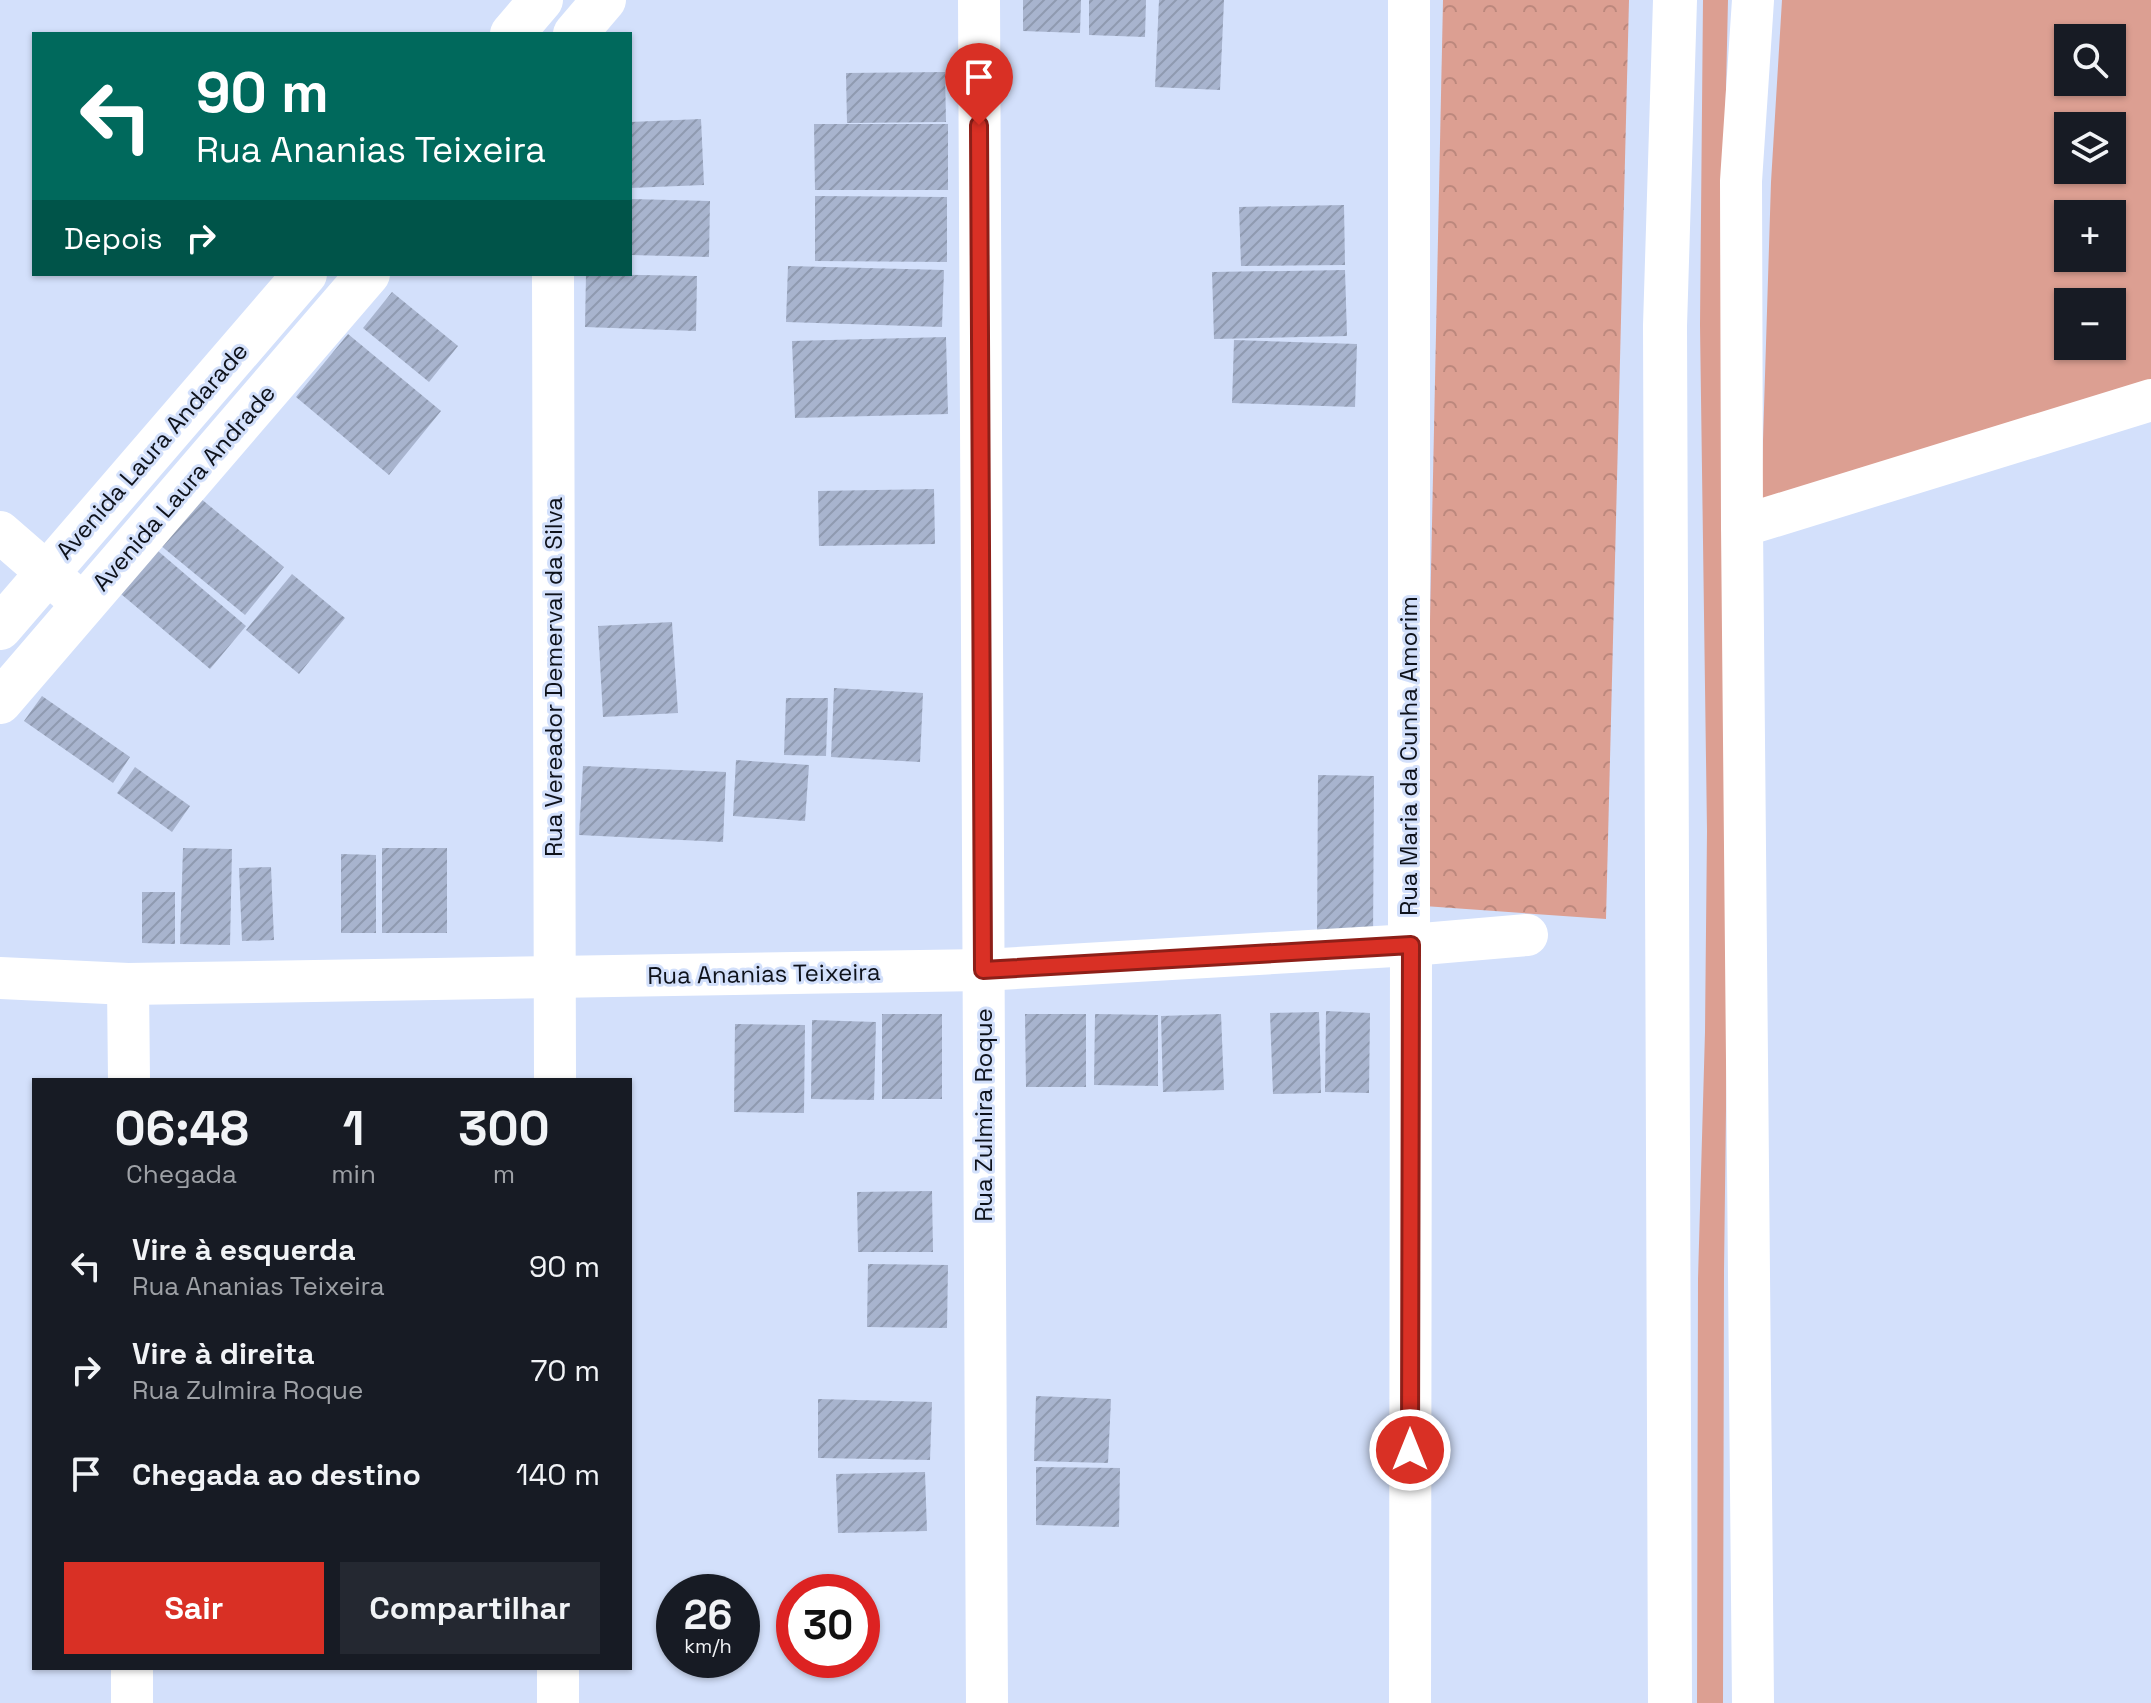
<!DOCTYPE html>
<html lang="pt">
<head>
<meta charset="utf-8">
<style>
	body { margin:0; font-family:"Space Grotesk",sans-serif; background:#242831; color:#f1f3f6; height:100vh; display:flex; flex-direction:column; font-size:30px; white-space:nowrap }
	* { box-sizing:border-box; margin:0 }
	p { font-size:26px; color:#9ea1a6 }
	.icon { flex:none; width:44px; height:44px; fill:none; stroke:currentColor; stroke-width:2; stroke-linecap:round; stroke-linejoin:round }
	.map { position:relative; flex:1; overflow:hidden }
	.sheet { position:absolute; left:32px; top:1078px; width:600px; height:592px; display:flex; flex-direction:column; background:#171b24; border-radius:0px; box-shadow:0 2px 6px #0004 }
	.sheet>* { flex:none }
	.top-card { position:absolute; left:32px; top:32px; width:600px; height:244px; border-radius:0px; box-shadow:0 2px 6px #0004; background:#00695c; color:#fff; overflow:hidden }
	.tools { position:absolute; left:2054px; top:24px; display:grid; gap:16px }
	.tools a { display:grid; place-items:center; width:72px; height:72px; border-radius:0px; background:#171b24; box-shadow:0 2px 6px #0004; font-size:40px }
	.speed { position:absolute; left:656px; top:1574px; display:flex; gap:16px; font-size:40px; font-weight:700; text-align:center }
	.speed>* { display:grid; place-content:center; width:104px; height:104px; border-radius:50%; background:#171b24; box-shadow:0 2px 6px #0004; line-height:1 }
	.speed small { font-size:20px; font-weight:400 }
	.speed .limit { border:12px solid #d22; background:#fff; color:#111 }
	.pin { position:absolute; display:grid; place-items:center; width:68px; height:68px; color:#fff; margin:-82px -34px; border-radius:50% 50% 50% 0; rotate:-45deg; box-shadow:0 0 8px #0007 }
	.pin .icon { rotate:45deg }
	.me { position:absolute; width:88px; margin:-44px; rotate:0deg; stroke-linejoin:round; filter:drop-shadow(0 0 6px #0008) }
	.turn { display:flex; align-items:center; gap:28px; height:168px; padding:0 32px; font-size:36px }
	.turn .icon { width:104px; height:104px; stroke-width:2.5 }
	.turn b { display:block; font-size:56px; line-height:68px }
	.then { display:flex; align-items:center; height:76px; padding:0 32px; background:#0003; gap:16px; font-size:30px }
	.eta { display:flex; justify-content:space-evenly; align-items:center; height:136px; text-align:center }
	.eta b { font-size:48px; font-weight:700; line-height:56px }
	.button { display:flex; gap:16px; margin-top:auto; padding:16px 32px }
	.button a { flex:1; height:92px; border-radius:0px; background:#d93025; color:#fff; font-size:32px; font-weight:700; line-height:92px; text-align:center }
	.button a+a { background:#242831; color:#f1f3f6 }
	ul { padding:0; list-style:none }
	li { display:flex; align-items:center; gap:24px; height:104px; padding:0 32px }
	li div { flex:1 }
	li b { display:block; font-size:30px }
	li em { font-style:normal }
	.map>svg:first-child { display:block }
	.grass { fill:#dc9f92; fill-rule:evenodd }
	.park { fill:url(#park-crowns) }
	.building { fill:url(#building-hatch) }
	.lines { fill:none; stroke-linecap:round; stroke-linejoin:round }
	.street { stroke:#fff; stroke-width:42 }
	.primary { stroke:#fff; stroke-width:44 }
	.route-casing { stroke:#8d1f18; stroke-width:20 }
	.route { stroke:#d93025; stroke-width:14 }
	.labels { text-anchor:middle; stroke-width:6; stroke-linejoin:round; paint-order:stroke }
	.street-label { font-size:24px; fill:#0e121b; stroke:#d3e0fb }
</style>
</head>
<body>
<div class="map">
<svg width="2151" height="1703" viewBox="0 0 2151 1703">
	<defs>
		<pattern id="park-crowns" width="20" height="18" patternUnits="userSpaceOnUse" patternTransform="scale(2)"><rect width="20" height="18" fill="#dc9f92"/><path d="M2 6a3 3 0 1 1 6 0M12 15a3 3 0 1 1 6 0" fill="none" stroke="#bc887d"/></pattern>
		<pattern id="building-hatch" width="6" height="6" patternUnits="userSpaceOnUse" patternTransform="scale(2)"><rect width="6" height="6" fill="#a8b4ce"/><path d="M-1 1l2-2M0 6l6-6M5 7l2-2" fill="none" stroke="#8f9ab0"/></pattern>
	</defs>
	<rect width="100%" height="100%" fill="#d3e0fb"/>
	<g class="grass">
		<polygon points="1703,0 1728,0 1721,312 1727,1029 1724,1271 1723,1703 1697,1703 1698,1279 1705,1032 1707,831 1700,325"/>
		<path d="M 1782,0 L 2151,0 L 2151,383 L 1761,505 L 1771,182 ZM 2068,38 L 2112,38 L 2112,82 L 2068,82 ZM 2068,126 L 2112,126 L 2112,170 L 2068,170 ZM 2068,214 L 2112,214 L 2112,258 L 2068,258 ZM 2068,302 L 2112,302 L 2112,346 L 2068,346 Z"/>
	</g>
	<polygon class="park" points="1443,0 1629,0 1606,919 1424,906"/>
	<g class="building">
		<polygon points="1023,0 1081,0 1080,33 1023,31"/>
		<polygon points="1089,0 1146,0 1145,37 1089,35"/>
		<polygon points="1159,0 1224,0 1220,90 1155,87"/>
		<polygon points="945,72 946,122 847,123 846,73"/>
		<polygon points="701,119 704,185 630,188 630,122"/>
		<polygon points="814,124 948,124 948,190 815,190"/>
		<polygon points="815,196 947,197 947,262 815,261"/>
		<polygon points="630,199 710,201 709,257 630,255"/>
		<polygon points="1344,205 1345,265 1241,266 1239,207"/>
		<polygon points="788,266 944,270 942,327 786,322"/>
		<polygon points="1345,270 1347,336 1214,339 1212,272"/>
		<polygon points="586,274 697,276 696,331 585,327"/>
		<polygon points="392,292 458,346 429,382 363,328"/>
		<polygon points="348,334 441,411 389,475 296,397"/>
		<polygon points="946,337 948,414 795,418 792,341"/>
		<polygon points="1234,340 1357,344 1355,407 1232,403"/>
		<polygon points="934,489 935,544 819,546 818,491"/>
		<polygon points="200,498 284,567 245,615 160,545"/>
		<polygon points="158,551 246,626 210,669 121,594"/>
		<polygon points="292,574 345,618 299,674 246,630"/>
		<polygon points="672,622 678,713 603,717 598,626"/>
		<polygon points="834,688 923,693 920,762 831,757"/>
		<polygon points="42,696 130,757 113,783 24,721"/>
		<polygon points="786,698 828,698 826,756 784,755"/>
		<polygon points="736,760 809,765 805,821 733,816"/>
		<polygon points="583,766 726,772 723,842 579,835"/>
		<polygon points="135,767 190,806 172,832 117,793"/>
		<polygon points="1318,775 1374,776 1373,942 1317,941"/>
		<polygon points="183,848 232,849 230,945 180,944"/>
		<rect x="382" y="848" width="65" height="85"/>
		<polygon points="341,854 376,855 376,933 341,933"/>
		<polygon points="271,867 274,940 242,941 239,868"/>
		<polygon points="142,892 175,892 175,944 142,943"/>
		<polygon points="1326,1011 1370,1013 1369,1093 1325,1092"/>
		<polygon points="1319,1012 1321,1093 1273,1094 1270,1013"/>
		<rect x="882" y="1014" width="60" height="85"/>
		<polygon points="1025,1014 1086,1014 1086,1087 1026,1087"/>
		<polygon points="1095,1014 1158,1015 1158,1086 1094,1085"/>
		<polygon points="1221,1014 1224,1090 1163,1092 1161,1016"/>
		<polygon points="812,1020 876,1022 874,1100 811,1099"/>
		<polygon points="735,1024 805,1025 804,1113 734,1112"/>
		<polygon points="932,1191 933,1252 858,1252 857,1192"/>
		<polygon points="868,1264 948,1265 947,1328 867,1327"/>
		<polygon points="1036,1396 1111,1399 1108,1463 1034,1461"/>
		<polygon points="818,1399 932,1402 930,1460 818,1458"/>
		<polygon points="1036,1467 1120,1468 1119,1527 1036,1525"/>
		<polygon points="925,1472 927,1531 838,1533 836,1474"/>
	</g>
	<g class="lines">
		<g class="street">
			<polyline points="979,0 987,1703"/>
			<polyline points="1409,0 1409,928 1411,945 1410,1703"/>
			<polyline points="553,274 555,1080"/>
			<polyline points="1742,526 2151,400"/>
			<polyline points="0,532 84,605"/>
			<polyline points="0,978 128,984 983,970 1411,945 1527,935"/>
			<polyline points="128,984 129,1080"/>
			<polyline points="132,1668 132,1703"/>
			<polyline points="558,1668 558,1703"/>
			<polyline points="1753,1703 1742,526 1741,181 1753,0"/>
		</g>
		<g class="primary">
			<polyline points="512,34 541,0"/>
			<polyline points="575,34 604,0"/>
			<polyline points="0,628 305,274"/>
			<polyline points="0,702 368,274"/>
			<polyline points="1670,1703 1665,326 1675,0"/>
		</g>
	</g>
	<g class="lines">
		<defs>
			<polyline id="route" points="979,125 983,970 1411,945 1410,1450"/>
		</defs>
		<use href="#route" class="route-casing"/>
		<use href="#route" class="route"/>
	</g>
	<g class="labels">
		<g class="street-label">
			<text transform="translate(152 451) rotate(-49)" y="8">Avenida Laura Andarade</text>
			<text transform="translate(184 488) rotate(-49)" y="8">Avenida Laura Andrade</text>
			<text transform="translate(554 677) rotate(-90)" y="8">Rua Vereador Demerval da Silva</text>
			<text transform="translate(1409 756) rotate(-90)" y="8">Rua Maria da Cunha Amorim</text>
			<text transform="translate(764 974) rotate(-1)" y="8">Rua Ananias Teixeira</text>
			<text transform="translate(984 1115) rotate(-90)" y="8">Rua Zulmira Roque</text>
		</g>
	</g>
</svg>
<div class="tools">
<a><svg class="icon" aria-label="search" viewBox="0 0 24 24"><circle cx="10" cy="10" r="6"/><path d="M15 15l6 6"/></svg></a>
<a><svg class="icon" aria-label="layers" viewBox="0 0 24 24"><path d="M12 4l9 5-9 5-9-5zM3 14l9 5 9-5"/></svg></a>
<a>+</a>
<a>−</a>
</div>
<div class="speed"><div>26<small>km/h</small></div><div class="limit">30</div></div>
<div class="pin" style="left:979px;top:125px;background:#d93025"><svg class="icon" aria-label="arrive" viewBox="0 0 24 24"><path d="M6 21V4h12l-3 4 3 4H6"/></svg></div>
<svg class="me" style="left:1410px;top:1450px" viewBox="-20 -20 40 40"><circle r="17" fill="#d93025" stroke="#fff" stroke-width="3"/><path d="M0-11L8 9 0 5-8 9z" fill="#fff"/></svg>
<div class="top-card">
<div class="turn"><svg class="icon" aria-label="left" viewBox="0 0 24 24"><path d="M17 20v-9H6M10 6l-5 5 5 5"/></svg><div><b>90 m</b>Rua Ananias Teixeira</div></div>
<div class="then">Depois<svg class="icon" aria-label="right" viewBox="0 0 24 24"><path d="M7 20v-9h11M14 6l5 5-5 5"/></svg></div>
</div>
<section class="sheet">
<div class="eta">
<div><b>06:48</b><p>Chegada</p></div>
<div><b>1</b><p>min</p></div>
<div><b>300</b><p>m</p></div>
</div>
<ul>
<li><svg class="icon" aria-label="left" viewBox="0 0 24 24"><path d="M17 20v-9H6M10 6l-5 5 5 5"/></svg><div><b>Vire à esquerda</b><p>Rua Ananias Teixeira</p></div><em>90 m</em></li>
<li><svg class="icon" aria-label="right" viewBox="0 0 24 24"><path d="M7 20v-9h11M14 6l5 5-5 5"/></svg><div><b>Vire à direita</b><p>Rua Zulmira Roque</p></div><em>70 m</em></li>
<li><svg class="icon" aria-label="arrive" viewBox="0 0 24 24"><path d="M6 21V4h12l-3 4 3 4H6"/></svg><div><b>Chegada ao destino</b></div><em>140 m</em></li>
</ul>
<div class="button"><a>Sair</a><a>Compartilhar</a></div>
</section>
</div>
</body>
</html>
